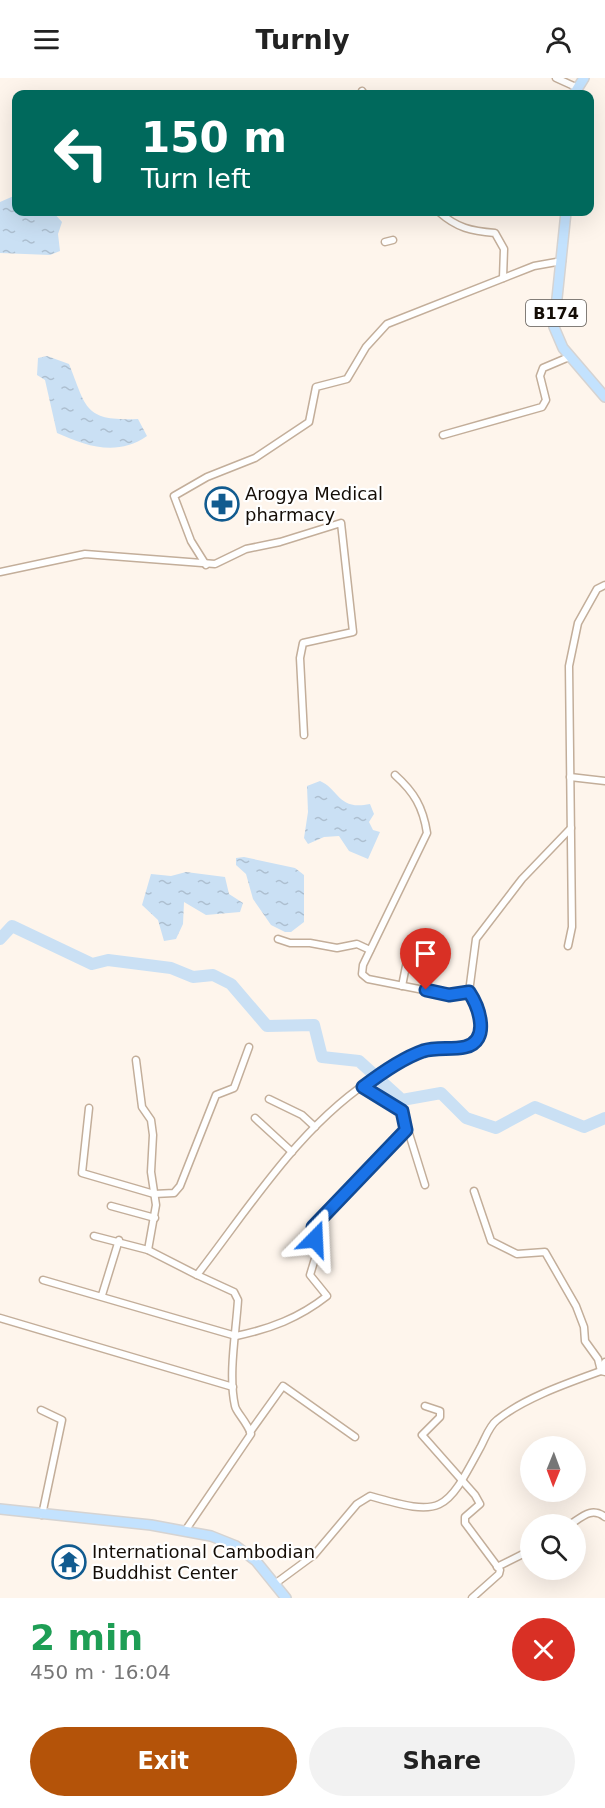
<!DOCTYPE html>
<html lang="en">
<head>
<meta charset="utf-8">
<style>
	body { margin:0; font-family:"DejaVu Sans",sans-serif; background:#f2f2f2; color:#222; height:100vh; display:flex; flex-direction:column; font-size:22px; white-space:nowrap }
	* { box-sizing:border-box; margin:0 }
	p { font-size:20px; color:#767676 }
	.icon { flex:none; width:33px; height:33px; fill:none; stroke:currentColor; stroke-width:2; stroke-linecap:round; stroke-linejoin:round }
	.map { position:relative; height:1520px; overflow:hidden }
	.sheet { display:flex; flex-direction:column; background:#fff; flex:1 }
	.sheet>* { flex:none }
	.top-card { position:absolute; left:12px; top:12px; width:582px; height:126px; border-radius:12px; box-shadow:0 6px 24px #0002; background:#00695c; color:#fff; overflow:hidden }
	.needle { width:39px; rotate:181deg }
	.buttons { position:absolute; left:520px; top:1358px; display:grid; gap:12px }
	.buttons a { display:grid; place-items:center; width:66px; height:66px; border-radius:50%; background:#fff; box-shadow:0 6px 24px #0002; font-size:30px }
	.pin { position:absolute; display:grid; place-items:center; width:51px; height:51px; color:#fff; margin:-62px -26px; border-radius:50% 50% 50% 0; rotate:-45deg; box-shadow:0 0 6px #0007 }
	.pin .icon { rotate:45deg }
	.me { position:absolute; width:66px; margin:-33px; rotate:21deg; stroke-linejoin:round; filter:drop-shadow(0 0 4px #0008) }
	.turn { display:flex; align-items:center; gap:21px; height:126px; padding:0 30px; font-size:27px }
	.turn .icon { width:78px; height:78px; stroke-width:2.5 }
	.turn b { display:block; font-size:42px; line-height:51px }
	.round { display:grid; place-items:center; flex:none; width:63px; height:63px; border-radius:32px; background:#f2f2f2 }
	.headline { display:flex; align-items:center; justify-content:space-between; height:102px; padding:0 30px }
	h1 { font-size:36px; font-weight:700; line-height:45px; color:#1e9e55 }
	.action { display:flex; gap:12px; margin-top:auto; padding:12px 30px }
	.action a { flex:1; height:69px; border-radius:36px; background:#b45309; color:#fff; font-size:24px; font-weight:700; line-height:69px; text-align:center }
	.action a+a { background:#f2f2f2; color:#222 }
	header { display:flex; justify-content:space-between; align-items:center; height:78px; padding:0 30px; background:#fff; font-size:27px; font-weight:700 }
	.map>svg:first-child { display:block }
	.water { fill:url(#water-ripples) }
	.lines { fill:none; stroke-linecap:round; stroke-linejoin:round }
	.river { stroke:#cae0f4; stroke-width:12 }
	.street-casing { stroke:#c3ae9a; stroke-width:9 }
	.primary-casing { stroke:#d5d3d2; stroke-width:12 }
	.street { stroke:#fff; stroke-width:6 }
	.primary { stroke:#c3e2fe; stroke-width:9 }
	.route-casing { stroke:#114b97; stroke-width:15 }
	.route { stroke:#1a73e8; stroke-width:10 }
	.labels { text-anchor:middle; stroke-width:4.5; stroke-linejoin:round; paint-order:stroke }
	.shield { fill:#fff; stroke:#5a5651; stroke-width:1.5 }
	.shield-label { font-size:16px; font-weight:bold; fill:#140d06 }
	.poi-label { font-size:18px; fill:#140d06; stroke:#fff; text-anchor:start }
</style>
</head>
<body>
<header><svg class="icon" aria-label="menu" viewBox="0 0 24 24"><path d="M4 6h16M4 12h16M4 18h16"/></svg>Turnly<svg class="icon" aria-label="person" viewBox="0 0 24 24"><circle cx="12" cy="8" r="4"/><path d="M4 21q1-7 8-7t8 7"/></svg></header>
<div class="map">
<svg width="605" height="1520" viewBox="0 0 605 1520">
	<defs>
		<pattern id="water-ripples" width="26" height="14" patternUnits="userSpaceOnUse" patternTransform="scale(1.5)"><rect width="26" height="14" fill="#cae0f4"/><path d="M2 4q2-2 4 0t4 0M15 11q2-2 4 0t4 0" fill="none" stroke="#adbfd0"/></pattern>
	</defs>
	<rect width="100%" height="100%" fill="#fef5ec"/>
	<g class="water">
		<polygon points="16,117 16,134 53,134 62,144 58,156 60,173 50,177 0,175 0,124"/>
		<path d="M 47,278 L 69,286 C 87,331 84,343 138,341 L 147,358 C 117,379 86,368 57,355 L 45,302 L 37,297 L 38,280 Z"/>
		<path d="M 320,703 C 339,711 338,733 370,726 L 374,736 L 369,744 L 373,752 L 380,754 L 368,781 L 349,773 L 339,758 L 324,759 L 308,766 L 304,760 L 308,734 L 307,708 Z"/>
		<polygon points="244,779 295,790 304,797 304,844 291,854 285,854 271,847 253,821 246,796 236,787 236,780"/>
		<polygon points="186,794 225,799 229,816 243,825 240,834 206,837 184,824 183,846 176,861 164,863 158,842 142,827 151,796 171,798"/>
	</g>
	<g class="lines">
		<polyline class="river" points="0,861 12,848 92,886 108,882 171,890 193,899 213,897 231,906 267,948 314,947 322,979 359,983 402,1022 441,1015 466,1040 496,1050 535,1029 584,1049 605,1040"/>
		<defs>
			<g id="street">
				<polyline points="556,0 578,10"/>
				<polyline points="362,13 364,16"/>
				<path d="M 439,134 C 457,150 471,153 495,155 L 504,171 L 503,200"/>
				<polyline points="385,164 393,162"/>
				<polyline points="443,357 542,329 546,322 540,298 543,290 569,279"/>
				<polyline points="206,487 191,463 174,418 207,399 255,380 309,344 316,309 347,301 366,269 387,246 534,188 562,183"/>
				<polyline points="0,494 85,476 215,486 246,471 280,464 341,445 353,554 303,565 300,580 304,657"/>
				<path d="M 395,697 C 414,714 423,729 427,755 L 363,887 L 362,896 L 368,901 L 449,917 L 469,914 L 476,861 L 522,801 L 571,750"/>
				<polyline points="570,699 605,703"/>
				<polyline points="278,861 290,865 310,865 337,870 357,866 370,872"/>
				<polyline points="568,868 572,849 569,588 578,545 597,511 605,507"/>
				<polyline points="402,908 409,873"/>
				<polyline points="136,982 142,1029 151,1042 153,1057 151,1094 156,1127 148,1172"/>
				<polyline points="363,1009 402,1033 425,1107"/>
				<polyline points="269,1021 302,1037 315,1049"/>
				<polyline points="89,1030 82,1095 154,1116 174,1115 180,1108 216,1017 234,1010 249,969"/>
				<polyline points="255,1040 292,1074"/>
				<polyline points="474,1113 491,1163 517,1176 545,1174 576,1228 584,1249 585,1263 598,1281 601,1293 605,1294"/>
				<polyline points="111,1128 155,1140"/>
				<polyline points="94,1158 148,1172 197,1197"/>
				<path d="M 43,1202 L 236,1258 C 270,1251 299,1240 327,1218 L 310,1197 L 317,1174 L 313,1149 L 406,1052"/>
				<polyline points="102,1217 119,1162"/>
				<polyline points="0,1240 233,1309"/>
				<polyline points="425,1328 440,1333 440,1339 422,1357 475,1417 480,1426 465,1439 465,1445 500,1492 499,1496 472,1520"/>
				<polyline points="41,1332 62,1342 42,1437"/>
				<polyline points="250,1354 283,1308 355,1359"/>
				<path d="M 571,1446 C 583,1438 592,1429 605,1439"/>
				<path d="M 185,1453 L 251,1356 C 247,1344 236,1334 235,1328 C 228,1297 236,1254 238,1222 L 234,1214 L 197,1197 C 252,1126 302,1044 380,996 C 393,988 411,976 425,973 C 440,970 462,975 474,964 C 488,950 478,928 469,914"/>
				<polyline points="497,1489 531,1472"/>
				<path d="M 276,1505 L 314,1477 L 357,1426 L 370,1418 C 443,1439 445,1435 480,1370 C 485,1361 489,1348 497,1342 C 524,1320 568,1305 601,1293 L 605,1284"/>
			</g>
			<g id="primary">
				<polyline points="574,16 584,0"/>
				<polyline points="566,134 554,249 563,270 605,319"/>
				<polyline points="0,1431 151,1447 211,1458 236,1468 256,1483 286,1520"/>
			</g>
		</defs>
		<use href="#street" class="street-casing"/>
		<use href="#primary" class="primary-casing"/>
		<use href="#street" class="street"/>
		<use href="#primary" class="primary"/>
	</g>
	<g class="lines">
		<defs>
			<path id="route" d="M 315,1161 L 313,1149 L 406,1052 L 402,1033 L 363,1009 C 380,996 403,980 423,973 C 436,969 452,972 465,969 C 491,963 479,929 469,914 L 449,917 L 426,912"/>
		</defs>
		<use href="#route" class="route-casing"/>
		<use href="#route" class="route"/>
	</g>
	<defs>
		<symbol id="pharmacy-ring" viewBox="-11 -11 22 22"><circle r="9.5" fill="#fff" stroke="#115b8f" stroke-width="1.5"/><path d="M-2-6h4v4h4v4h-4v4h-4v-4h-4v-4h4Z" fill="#115b8f"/></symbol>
		<symbol id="temple-ring" viewBox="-11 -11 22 22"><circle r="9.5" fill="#fff" stroke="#115b8f" stroke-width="1.5"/><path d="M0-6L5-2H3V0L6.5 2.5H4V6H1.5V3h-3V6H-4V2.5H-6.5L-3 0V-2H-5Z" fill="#115b8f"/></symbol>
	</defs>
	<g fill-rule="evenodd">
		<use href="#pharmacy-ring" x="203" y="407" width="38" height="38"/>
		<use href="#temple-ring" x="50" y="1465" width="38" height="38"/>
	</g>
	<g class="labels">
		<rect class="shield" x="526" y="222" width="60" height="26" rx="4.5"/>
		<g class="shield-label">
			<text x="556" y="241">B174</text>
		</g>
		<g class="poi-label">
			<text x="245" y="422">Arogya Medical<tspan x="245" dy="21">pharmacy</tspan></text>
			<text x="92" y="1480">International Cambodian<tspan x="92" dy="21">Buddhist Center</tspan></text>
		</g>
	</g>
</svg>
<div class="buttons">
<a><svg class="needle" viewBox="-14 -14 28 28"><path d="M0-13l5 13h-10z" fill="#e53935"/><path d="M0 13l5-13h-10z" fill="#767676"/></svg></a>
<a><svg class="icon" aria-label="search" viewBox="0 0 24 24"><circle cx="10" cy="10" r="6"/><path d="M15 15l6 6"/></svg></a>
</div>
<div class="pin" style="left:426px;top:912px;background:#d93025"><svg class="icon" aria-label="arrive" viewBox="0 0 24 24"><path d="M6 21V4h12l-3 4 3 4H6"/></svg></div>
<svg class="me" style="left:315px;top:1161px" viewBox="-20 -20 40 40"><path d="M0-17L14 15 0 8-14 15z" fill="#1a73e8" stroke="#fff" stroke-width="4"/></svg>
<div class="top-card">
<div class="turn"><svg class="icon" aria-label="left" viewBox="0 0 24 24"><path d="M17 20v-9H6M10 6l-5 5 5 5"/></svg><div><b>150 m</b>Turn left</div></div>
</div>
</div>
<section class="sheet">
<div class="headline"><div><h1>2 min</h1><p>450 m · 16:04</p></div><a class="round" style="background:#d93025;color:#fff"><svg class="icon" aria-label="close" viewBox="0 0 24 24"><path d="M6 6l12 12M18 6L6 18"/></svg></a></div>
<div class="action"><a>Exit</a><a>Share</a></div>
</section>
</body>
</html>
